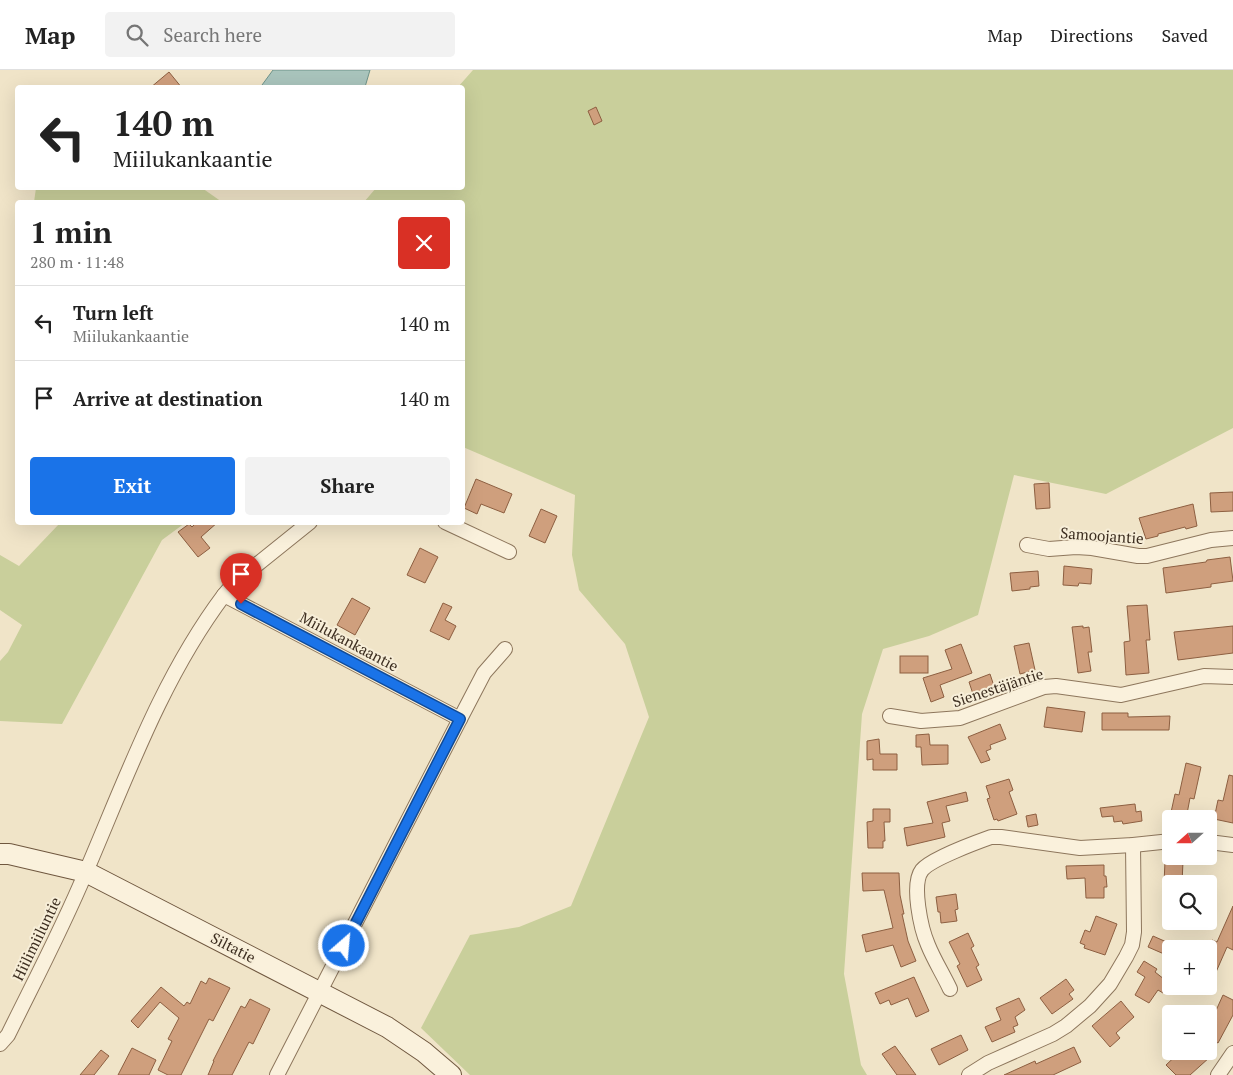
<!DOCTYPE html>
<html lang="en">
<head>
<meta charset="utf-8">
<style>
	body { margin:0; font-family:"PT Serif",serif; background:#f2f2f2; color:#222; height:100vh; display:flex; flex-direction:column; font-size:19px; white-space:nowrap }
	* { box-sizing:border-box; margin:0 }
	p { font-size:16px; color:#767676 }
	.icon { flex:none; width:28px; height:28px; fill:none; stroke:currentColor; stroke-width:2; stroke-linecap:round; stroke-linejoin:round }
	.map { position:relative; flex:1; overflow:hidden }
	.details { position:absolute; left:15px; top:130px; width:450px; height:325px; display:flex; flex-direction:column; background:#fff; border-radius:5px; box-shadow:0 5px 20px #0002 }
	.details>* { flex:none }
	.banner { position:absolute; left:15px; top:15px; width:450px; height:105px; border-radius:5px; box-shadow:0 5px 20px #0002; background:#fff; color:#222; overflow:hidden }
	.needle { width:32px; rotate:249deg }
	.buttons { position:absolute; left:1162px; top:740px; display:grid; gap:10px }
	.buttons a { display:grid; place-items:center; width:55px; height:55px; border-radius:5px; background:#fff; box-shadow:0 5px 20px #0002; font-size:25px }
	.pin { position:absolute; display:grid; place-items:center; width:42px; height:42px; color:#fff; margin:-51px -21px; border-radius:50% 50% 50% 0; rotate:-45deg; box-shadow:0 0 5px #0007 }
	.pin .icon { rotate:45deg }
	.me { position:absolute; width:55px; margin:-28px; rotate:27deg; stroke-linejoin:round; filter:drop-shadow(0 0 4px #0008) }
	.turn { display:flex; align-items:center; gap:18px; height:105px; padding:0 15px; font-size:22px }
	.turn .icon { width:65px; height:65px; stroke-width:2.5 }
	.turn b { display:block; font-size:35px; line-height:42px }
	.round { display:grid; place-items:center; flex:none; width:52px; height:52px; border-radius:5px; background:#f2f2f2 }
	.head { display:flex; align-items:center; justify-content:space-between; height:85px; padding:0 15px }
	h1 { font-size:30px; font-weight:700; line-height:38px }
	.cta { display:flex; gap:10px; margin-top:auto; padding:10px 15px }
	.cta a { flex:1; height:58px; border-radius:5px; background:#1a73e8; color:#fff; font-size:20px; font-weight:700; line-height:58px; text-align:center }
	.cta a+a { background:#f2f2f2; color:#222 }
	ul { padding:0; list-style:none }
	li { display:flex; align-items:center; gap:15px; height:75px; padding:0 15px; border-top:1px solid #e0e0e0 }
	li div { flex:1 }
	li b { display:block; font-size:19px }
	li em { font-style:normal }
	header { display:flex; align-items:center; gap:30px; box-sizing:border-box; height:70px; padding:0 25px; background:#fff; border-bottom:1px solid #e0e0e0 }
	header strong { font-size:24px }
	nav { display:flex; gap:28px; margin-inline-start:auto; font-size:18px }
	.search { width:350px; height:45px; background:#f2f2f2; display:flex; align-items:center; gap:12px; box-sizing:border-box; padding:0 18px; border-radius:5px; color:#767676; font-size:19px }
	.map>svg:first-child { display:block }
	.green { fill:#c9cf9b }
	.water { fill:#a9c4bc; stroke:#6f938a }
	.building { fill:#cf9f7d; stroke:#8d5f41 }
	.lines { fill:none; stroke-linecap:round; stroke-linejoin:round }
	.street-casing { stroke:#8d765c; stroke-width:16 }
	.secondary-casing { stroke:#6f573f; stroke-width:22 }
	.street { stroke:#faf1dc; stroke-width:14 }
	.secondary { stroke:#faf1dc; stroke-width:20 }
	.route-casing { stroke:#114b97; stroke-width:12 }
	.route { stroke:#1a73e8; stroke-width:9 }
	.labels { text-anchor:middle; stroke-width:4; stroke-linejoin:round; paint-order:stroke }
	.street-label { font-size:15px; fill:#3d2e20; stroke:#f7eed8 }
</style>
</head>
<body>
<header>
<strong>Map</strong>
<div class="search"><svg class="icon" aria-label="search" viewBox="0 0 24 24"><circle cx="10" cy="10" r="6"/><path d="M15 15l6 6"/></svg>Search here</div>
<nav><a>Map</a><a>Directions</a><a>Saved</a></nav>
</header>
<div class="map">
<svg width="1233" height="1005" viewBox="0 0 1233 1005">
	<rect width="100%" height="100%" fill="#f0e4c8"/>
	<g class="green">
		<polygon points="473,0 1233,0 1233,358 1106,424 1014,405 978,545 929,566 883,579 862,644 844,904 861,995 867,1005 470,1005 421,958 470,865 519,857 571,836 649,647 625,574 579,520 572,485 575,425 463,377 462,132 364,132 376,118 462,118 462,18 458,17"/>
		<polygon points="36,118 202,118 222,132 34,132"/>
		<polygon points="60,453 185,453 162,470 62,654 0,651 0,591 8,582 22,555 0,540 0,485 19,496"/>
	</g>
	<polygon class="water" points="273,0 370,0 365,17 263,17 262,15"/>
	<g class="building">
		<polygon points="169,2 182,18 150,18"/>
		<polygon points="596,37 602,51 594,55 588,41"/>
		<polygon points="476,409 512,424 504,443 481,434 477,444 464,438"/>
		<polygon points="1049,413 1050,438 1036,439 1034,414"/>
		<polygon points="1233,422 1233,441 1211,442 1210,423"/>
		<polygon points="1193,434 1197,456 1186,459 1185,457 1166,462 1158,464 1158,466 1146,469 1139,448"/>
		<polygon points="541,439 557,446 545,473 529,466"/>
		<polygon points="197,452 218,452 201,467 210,478 198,487 178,462 189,454 192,457"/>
		<polygon points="420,478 438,487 425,513 407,505"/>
		<polygon points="1230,487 1233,511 1211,514 1211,517 1166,523 1163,498 1206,492 1207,490"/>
		<polygon points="1064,496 1092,499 1091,514 1079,513 1078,516 1063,515"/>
		<polygon points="1038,501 1039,516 1030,517 1030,519 1012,521 1010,503"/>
		<polygon points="352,528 370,538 355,565 337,555"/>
		<polygon points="443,533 452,537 445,550 456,556 449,570 430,561"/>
		<polygon points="1147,535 1150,570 1146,570 1149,603 1126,605 1124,572 1130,571 1127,536"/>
		<polygon points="1083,556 1083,558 1089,557 1092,582 1088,582 1091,601 1078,603 1072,557"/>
		<polygon points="1233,556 1233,583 1178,590 1174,562"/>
		<polygon points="1029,573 1035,600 1020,604 1014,576"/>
		<polygon points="961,574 972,603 940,615 944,627 931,632 923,608 952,599 945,580"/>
		<rect x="900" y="586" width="28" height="17"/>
		<polygon points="990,604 994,616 973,624 969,612"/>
		<polygon points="1047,637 1085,642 1082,662 1044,657"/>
		<polygon points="1102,643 1128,643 1128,647 1170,646 1169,660 1102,660"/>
		<polygon points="1000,654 1006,669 990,675 991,679 986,681 990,690 981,693 968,667"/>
		<polygon points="929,664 930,675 948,675 948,694 922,695 921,677 916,677 916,665"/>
		<polygon points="879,669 880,684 897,684 897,700 873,700 873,689 867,690 867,671"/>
		<polygon points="1186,693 1201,697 1194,729 1190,728 1186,749 1170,747 1175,724 1179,725"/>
		<polygon points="1229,705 1233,706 1233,753 1214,749 1218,730 1223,731"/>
		<polygon points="1009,709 1013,720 1009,722 1017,744 998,751 997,749 994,750 987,729 990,728 986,716"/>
		<polygon points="966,722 968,731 946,736 950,751 942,753 945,767 907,776 904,758 933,753 927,732"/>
		<polygon points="1135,734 1136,742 1141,741 1142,751 1123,754 1122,751 1114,752 1113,746 1102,747 1100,738"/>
		<polygon points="873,739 890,739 890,752 884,752 885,771 883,771 883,778 868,778 867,752 873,751"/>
		<polygon points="1036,744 1038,755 1028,757 1026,746"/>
		<polygon points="1165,791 1183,791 1182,814 1164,814"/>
		<polygon points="1104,795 1104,806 1106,806 1107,817 1104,817 1104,828 1086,828 1085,808 1067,809 1066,796"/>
		<polygon points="862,803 899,803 900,825 904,844 902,844 908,871 916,891 901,897 893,875 866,882 862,865 893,858 884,820 863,821"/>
		<polygon points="956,824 958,839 955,840 957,851 941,853 940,842 938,842 936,827"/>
		<polygon points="1233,836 1233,880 1227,877 1209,918 1209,878 1212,870 1217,872"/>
		<polygon points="1096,846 1117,854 1105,885 1084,878 1085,875 1080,873 1085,860 1090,862"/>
		<polygon points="968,863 974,876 971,878 979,895 976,897 982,910 967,917 957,896 960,894 949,872"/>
		<polygon points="1153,866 1171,874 1171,887 1148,877"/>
		<polygon points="1144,891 1157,899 1155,902 1169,913 1163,923 1158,920 1149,933 1135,925 1145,907 1137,902"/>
		<polygon points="914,907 929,941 916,947 908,928 891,935 889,930 880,934 875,923"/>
		<polygon points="209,908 230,918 213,951 209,949 181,1005 168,1005 158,1000 172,971 168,969 179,948 160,932 138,958 131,951 161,917 184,936 187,932 190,934 201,911 206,914"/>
		<polygon points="1066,909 1074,920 1069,924 1073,929 1052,944 1040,928"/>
		<polygon points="1223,925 1233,930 1233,945 1218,973 1209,968 1209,956"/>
		<polygon points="1019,928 1025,940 1015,947 1018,955 1013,957 1015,962 992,972 985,957 1001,950 996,938"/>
		<polygon points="250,929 270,939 253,974 249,972 232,1005 208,1005 214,991 213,991 241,936 245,938"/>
		<polygon points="1121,931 1134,947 1116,963 1120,968 1110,977 1092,956"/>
		<polygon points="961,965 968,980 939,995 931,979"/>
		<polygon points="895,976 916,1005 897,1005 882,984"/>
		<polygon points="1074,977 1081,992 1053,1005 1004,1005 1035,991 1036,994"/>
		<polygon points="132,978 156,990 149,1005 118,1005"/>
		<polygon points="101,980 109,986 94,1005 80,1005"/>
		<polygon points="1181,981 1205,981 1210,987 1190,1005 1176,1005 1166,995"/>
	</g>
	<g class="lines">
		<defs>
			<g id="street">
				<polyline points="445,452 509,482"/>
				<polyline points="1027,475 1049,479 1076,477 1092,478 1138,486 1147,486 1211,470 1233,468"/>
				<polyline points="224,525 234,513 310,452"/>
				<polyline points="890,646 921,651 960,648 1044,617 1056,616 1121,625 1204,606 1233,607"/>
				<polyline points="460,649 484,603 505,579"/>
				<polyline points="1209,772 1233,775"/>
				<path d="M 950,919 C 943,904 934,890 928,875 C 921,859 911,814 922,800 C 931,789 977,772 991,767 L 1001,767 L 1080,778 L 1133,775 L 1171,771"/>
				<path d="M 0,974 L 8,965 C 34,912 62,859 85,804 C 126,709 161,609 224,525 L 460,649 L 277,1005"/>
				<polyline points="969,1005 988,993 1053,964 1066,956 1090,936 1110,914 1126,887 1132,875 1134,862 1133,775"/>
				<polyline points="1218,1005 1233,983"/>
			</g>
			<polyline id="secondary" points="0,784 9,784 86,802 387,957 424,982 451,1005"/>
		</defs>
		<use href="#street" class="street-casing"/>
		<use href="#secondary" class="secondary-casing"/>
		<use href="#street" class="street"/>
		<use href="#secondary" class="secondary"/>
	</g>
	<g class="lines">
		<defs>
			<polyline id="route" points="241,534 460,649 344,876"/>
		</defs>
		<use href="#route" class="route-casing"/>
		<use href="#route" class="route"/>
	</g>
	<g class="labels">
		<g class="street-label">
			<text transform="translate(1102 466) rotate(4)" y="5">Samoojantie</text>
			<text transform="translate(349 572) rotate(28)" y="5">Miilukankaantie</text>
			<text transform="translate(998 618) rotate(-18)" y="5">Sienestäjäntie</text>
			<text transform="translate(37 869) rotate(-64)" y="5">Hiilimiiluntie</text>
			<text transform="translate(233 878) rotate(27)" y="5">Siltatie</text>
		</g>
	</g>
</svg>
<div class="buttons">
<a><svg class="needle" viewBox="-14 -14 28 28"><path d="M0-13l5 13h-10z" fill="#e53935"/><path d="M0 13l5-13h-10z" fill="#767676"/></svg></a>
<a><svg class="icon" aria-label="search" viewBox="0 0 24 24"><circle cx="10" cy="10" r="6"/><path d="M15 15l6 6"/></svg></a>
<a>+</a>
<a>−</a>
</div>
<div class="pin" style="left:241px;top:534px;background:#d93025"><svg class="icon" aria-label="arrive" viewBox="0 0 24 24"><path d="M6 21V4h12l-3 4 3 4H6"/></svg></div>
<svg class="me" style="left:344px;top:876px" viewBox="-20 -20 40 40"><circle r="17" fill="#1a73e8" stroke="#fff" stroke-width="3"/><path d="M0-11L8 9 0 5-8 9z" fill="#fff"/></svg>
<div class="banner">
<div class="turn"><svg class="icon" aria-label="left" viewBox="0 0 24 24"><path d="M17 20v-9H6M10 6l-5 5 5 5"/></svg><div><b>140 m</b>Miilukankaantie</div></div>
</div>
<section class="details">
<div class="head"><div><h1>1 min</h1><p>280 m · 11:48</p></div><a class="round" style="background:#d93025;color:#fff"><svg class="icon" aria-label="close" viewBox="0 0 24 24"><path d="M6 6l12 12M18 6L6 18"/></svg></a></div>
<ul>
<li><svg class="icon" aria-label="left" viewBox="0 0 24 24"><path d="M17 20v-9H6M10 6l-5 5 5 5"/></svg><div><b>Turn left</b><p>Miilukankaantie</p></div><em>140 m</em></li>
<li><svg class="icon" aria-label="arrive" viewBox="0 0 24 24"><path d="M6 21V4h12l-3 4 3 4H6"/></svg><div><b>Arrive at destination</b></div><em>140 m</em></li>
</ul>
<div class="cta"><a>Exit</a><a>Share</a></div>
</section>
</div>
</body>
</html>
